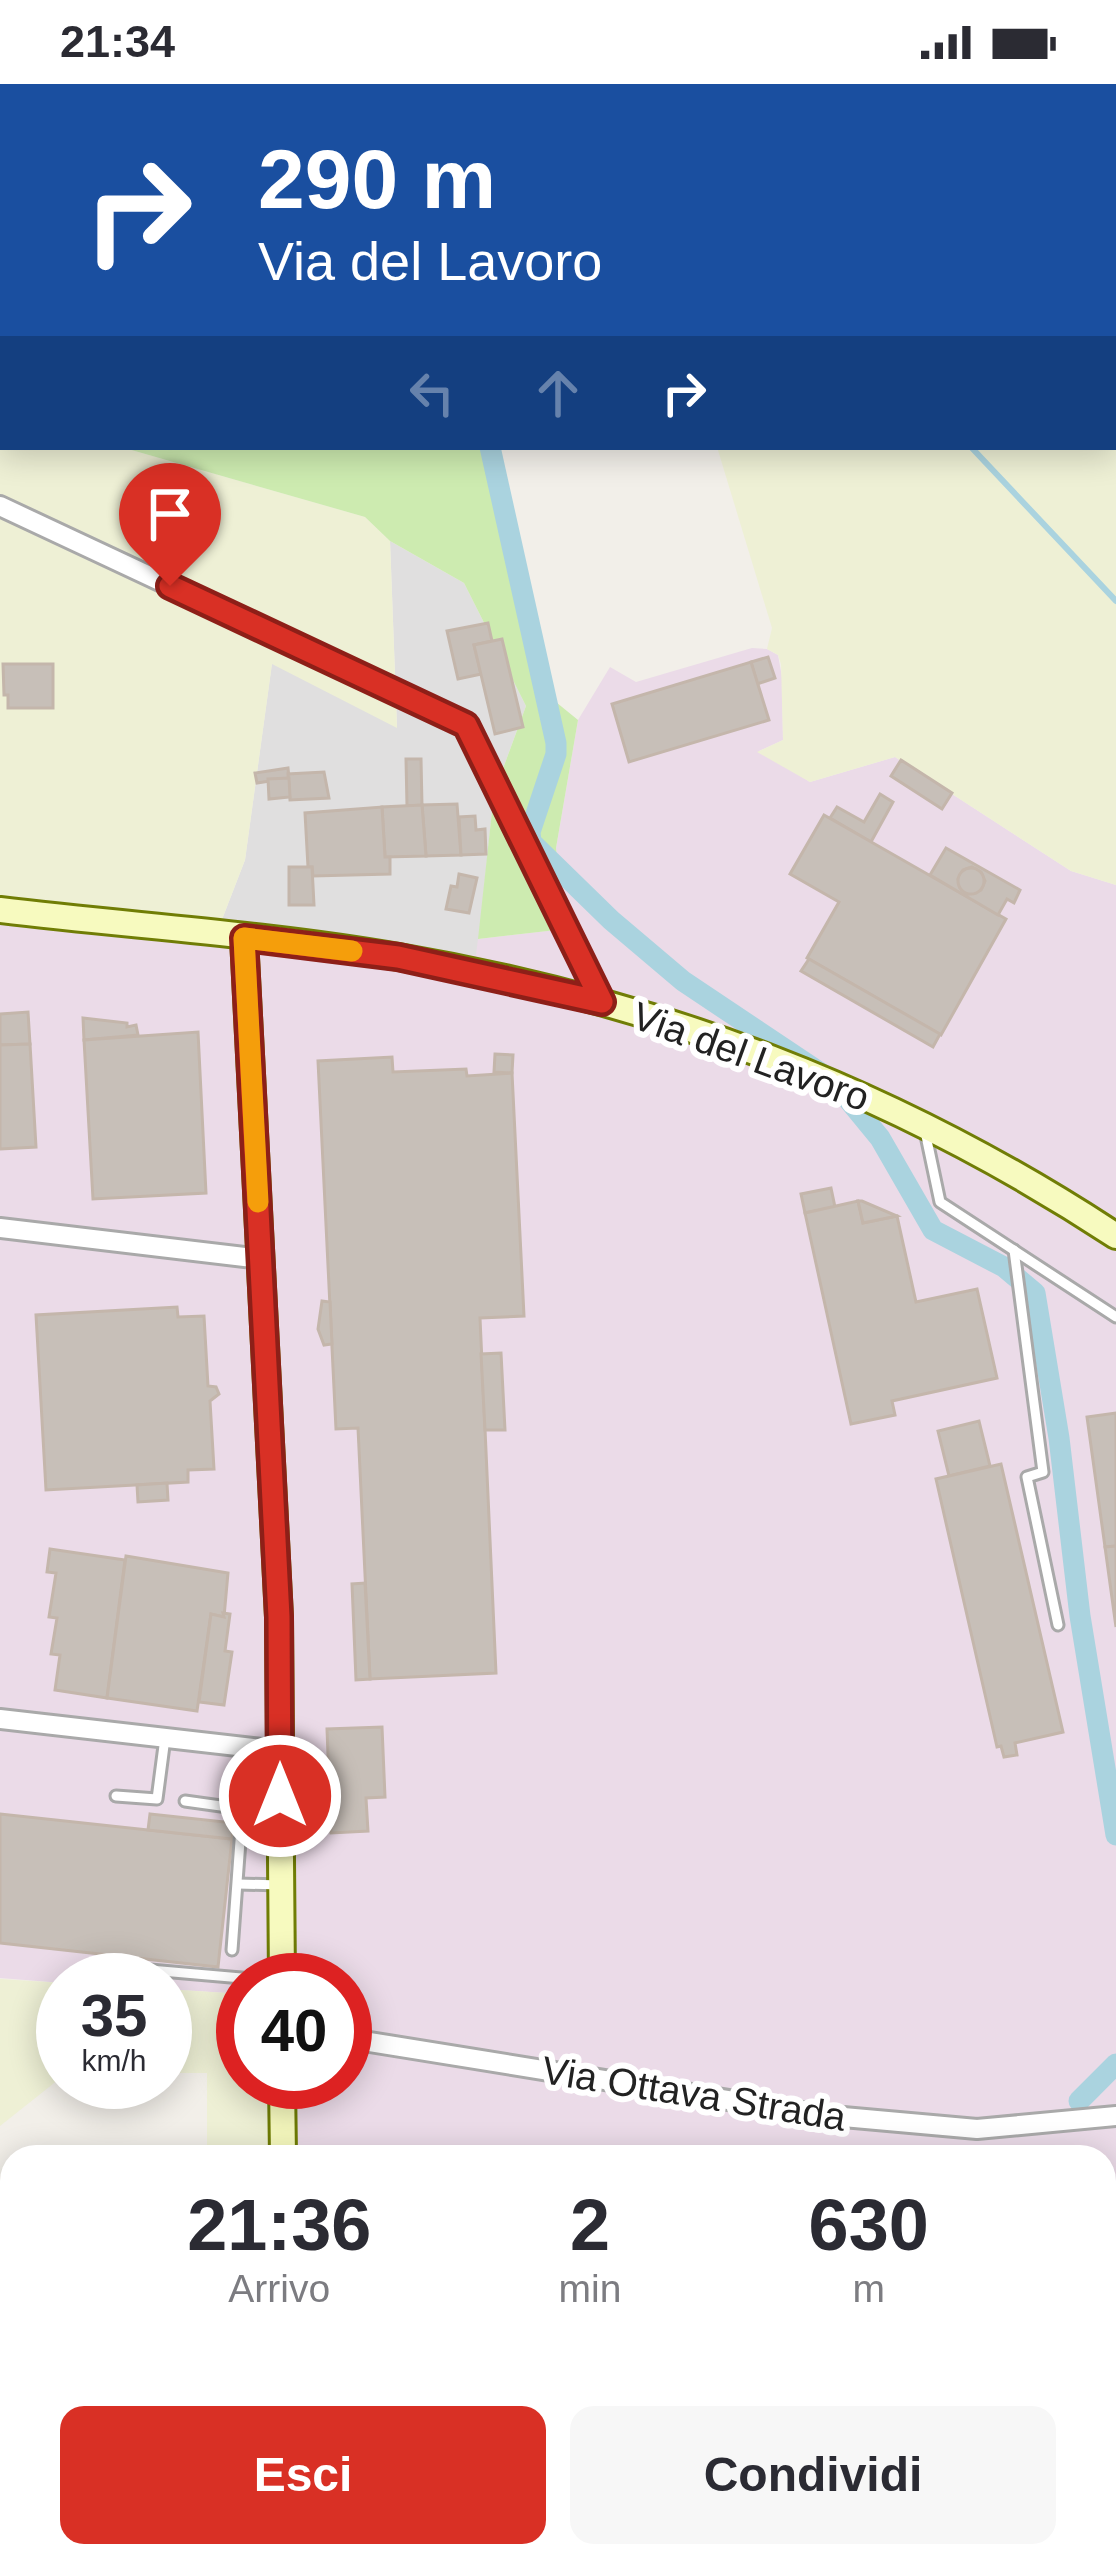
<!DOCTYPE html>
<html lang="it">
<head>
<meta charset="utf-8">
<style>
	body { margin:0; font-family:Helvetica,sans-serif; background:#f7f7f7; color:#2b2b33; height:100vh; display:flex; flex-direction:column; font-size:45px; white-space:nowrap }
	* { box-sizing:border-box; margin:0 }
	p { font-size:39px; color:#7c7c81 }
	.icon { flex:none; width:66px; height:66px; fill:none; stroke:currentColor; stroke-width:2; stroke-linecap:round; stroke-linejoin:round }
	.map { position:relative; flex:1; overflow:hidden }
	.details { position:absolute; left:0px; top:2061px; width:1116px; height:423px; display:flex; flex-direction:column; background:#fff; border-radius:36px 36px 0 0; box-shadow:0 6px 30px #0003 }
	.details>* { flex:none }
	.top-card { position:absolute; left:0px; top:0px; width:1116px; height:366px; box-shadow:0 6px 30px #0003; background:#1a4fa0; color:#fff; overflow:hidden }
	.speed { position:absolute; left:36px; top:1869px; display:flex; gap:24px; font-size:60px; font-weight:700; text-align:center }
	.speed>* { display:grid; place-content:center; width:156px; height:156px; border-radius:50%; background:#fff; box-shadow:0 6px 30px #0003; line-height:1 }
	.speed small { font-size:30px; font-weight:400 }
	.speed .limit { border:18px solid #d22; background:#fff; color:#111 }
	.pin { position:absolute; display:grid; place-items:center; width:102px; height:102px; color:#fff; margin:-123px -51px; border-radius:50% 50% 50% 0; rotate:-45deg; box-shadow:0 0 12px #0007 }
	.pin .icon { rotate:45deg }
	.me { position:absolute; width:132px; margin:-66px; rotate:0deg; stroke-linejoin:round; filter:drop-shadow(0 0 9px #0008) }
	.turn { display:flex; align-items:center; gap:42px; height:252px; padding:0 60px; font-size:54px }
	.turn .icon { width:156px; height:156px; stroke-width:2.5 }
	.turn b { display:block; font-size:84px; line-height:102px }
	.lanes { display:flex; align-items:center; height:114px; padding:0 60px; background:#0003; justify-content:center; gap:60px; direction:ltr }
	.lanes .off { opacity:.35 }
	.eta { display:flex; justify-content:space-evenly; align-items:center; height:204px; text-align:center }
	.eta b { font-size:72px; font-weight:600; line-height:84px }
	.button { display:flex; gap:24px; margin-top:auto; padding:24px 60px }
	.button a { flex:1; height:138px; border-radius:24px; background:#d93025; color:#fff; font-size:48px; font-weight:600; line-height:138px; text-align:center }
	.button a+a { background:#f7f7f7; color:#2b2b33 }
	.status { display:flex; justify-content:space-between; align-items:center; height:84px; padding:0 60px; background:#fff; direction:ltr }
	.status svg { height:33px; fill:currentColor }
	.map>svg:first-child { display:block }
	.residential { fill:#e0dfdf }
	.industrial { fill:#ebdbe8 }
	.farmland { fill:#eef0d5 }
	.grass { fill:#cdebb0 }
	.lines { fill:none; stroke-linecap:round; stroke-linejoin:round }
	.stream { stroke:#aad3df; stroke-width:6 }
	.canal { stroke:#aad3df; stroke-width:21 }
	.building { fill:#c7bfb8; stroke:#c4b6ab; stroke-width:3; fill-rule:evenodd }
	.lane-casing { stroke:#a9a9a9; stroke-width:15 }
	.street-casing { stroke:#a9a9a9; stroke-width:24 }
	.secondary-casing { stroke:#707d05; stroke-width:30 }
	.lane { stroke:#fff; stroke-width:9 }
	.street { stroke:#fff; stroke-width:18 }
	.secondary { stroke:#f7fabf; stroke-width:24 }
	.route-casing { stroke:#8d1f18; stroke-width:30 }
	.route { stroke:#d93025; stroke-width:21 }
	.slow { stroke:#f59e0b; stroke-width:21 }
	.labels { text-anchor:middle; stroke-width:12; stroke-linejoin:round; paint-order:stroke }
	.street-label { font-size:39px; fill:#222; stroke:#fff }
</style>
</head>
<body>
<div class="status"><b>21:34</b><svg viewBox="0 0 49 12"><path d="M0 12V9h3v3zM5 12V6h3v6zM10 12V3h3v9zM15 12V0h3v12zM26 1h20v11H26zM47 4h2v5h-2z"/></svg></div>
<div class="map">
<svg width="1116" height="2482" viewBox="0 0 1116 2482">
	<rect width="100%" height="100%" fill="#f2efe9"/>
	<polygon class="residential" points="390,457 464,499 526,622 494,709 477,872 365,866 216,851 245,776 272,579 397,643"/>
	<polygon class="industrial" points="752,564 767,565 778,571 782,593 783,656 759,667 810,698 895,673 1071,787 1116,801 1116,2482 277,2482 277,2472 1104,2472 1104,2073 279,2073 279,1998 345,1998 345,1896 243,1896 243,1910 165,1905 165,1896 63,1899 0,1894 0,824 365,866 476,871 478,855 564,845 556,764 578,636 610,583 636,598"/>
	<g class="farmland">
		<polygon points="41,0 1116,0 1116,801 1071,787 895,673 810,698 757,668 783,656 781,580 778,571 767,565 772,544 717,363 1113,363 1113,3"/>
		<polygon points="0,328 3,363 121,363 365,433 390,457 397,644 272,580 245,776 216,851 0,824"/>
		<polygon points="0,1895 63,1899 63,1992 0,2042"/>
		<polygon points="165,1905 243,1910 243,1998 279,1998 279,2073 207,2073 207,1989 165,1989"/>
		<polygon points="0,2253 12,2265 12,2368 0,2362"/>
	</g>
	<g class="grass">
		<polygon points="0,0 53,3 3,3 3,329"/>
		<polygon points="121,363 494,363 551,614 578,636 556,764 565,845 478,855 494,709 526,622 464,499 390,457 365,433"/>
	</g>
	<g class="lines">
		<g class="stream">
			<polyline points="80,0 94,3"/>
			<polyline points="971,363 1116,517"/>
		</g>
		<g class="canal">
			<polyline points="490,363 556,659 556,670 530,748 531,758 611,836 683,897 834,998 880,1054 933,1146 1004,1183 1035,1209 1059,1354 1080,1532 1116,1751"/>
			<polyline points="1079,2017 1116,1980"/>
		</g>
	</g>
	<g class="building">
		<polygon points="488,539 492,557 474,561 481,590 458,595 447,547"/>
		<polygon points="502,555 523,643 495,650 474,561"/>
		<polygon points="768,573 775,594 757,600 751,578"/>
		<polygon points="751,578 769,636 629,678 612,620"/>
		<polygon points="3,580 53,580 53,624 8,624 8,611 4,611"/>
		<polygon points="406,675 421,675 422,721 407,722"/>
		<polygon points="901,676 952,709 942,725 891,692"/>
		<polygon points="288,684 289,694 257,699 255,689"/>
		<polygon points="324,688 329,714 290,716 288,690"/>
		<polygon points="289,694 290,713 269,715 268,695"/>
		<polygon points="880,710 893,718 871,758 830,734 837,723 864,738"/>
		<polygon points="457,720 461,771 426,772 422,721"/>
		<polygon points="422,721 426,772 385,773 382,723"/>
		<polygon points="382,723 385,773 390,773 390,790 313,792 312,783 308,783 305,729"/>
		<polygon points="824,731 1006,835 941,951 807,874 839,818 790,790"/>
		<polygon points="475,732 476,746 485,745 486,770 461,771 459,733"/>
		<path d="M 946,764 L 1020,806 L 1014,819 L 1007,815 L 998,831 L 930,791 ZM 972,783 L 981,788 L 985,797 L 981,806 L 968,810 L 960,804 L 958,795 L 963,786 Z"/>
		<polygon points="289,783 312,783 314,821 289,821"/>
		<circle cx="971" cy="797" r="13"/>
		<polygon points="459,790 477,794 469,829 446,825 451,802 457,803"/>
		<polygon points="809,875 940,950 933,963 801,887"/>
		<polygon points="28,928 30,960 0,961 0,930"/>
		<polygon points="83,934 127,939 127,943 136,941 138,951 84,956"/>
		<polygon points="198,948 206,1109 93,1115 84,956"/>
		<polygon points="30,960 36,1063 0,1065 0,961"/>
		<polygon points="495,970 513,971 512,989 494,988"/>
		<polygon points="392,973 393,988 466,985 467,992 512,989 524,1232 480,1234 496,1589 370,1595 358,1344 336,1345 318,977"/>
		<polygon points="831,1104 835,1123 805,1129 801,1110"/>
		<polygon points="858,1117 863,1139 897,1132 916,1218 977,1205 997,1294 892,1317 895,1331 851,1340 805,1129"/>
		<polygon points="858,1117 862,1117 897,1132 863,1139"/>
		<polygon points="322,1217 330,1218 332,1260 324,1261 318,1245"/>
		<polygon points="177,1223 178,1233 204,1232 208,1302 216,1303 219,1310 210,1317 214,1385 188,1386 188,1398 46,1406 36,1231"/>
		<polygon points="501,1269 505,1346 485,1346 481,1270"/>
		<polygon points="1116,1329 1116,1462 1105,1463 1087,1333"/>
		<polygon points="979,1337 990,1382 949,1392 938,1347"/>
		<polygon points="1001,1380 1063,1648 1015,1659 1017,1671 1004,1673 1001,1662 997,1663 936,1395"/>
		<polygon points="167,1399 168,1416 138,1418 137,1401"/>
		<polygon points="1116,1462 1116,1543 1105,1463"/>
		<polygon points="50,1465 125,1476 107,1614 55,1606 60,1571 51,1570 57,1534 49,1533 56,1489 47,1488"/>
		<polygon points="126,1472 228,1489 224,1533 211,1530 197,1627 107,1614"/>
		<polygon points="365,1499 370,1595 356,1596 352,1500"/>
		<polygon points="223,1529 230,1530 225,1567 232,1568 224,1621 199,1618 211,1530 224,1533"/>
		<polygon points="382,1643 385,1713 366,1714 368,1747 331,1749 327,1645"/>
		<polygon points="0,1730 232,1755 218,1883 0,1859"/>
		<polygon points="150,1730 234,1739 232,1755 148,1746"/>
	</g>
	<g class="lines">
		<defs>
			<g id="lane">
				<polyline points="925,1047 940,1118 1116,1233"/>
				<polyline points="1014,1166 1043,1388 1027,1393 1058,1541"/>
				<polyline points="116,1712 157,1715 165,1654"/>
				<polyline points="185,1717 235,1724 242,1730 232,1866"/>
				<polyline points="238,1800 281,1801"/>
				<polyline points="127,1884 264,1896"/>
			</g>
			<g id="street">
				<polyline points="0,422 467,641 602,918"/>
				<polyline points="0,1144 261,1175"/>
				<polyline points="0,1635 280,1667"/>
				<polyline points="345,1954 821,2031 977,2045 1116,2032"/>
			</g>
			<g id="secondary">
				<path d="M 0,826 C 132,842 267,850 399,873 C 660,918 894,1006 1116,1152"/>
				<polyline points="244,854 279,1533 282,1896"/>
				<polyline points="282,1998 283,2073"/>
				<polyline points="286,2472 286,2482"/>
			</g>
		</defs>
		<use href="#lane" class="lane-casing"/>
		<use href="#street" class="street-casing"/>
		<use href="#secondary" class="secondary-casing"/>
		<use href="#lane" class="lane"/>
		<use href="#street" class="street"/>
		<use href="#secondary" class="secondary"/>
	</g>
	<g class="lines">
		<defs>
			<polyline id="route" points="170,502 466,641 602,918 398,873 244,854 279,1533 280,1712"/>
		</defs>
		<use href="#route" class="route-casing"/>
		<use href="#route" class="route"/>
		<polyline class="slow" points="258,1118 244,854 352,867"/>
	</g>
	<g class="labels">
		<g class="street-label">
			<text transform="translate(751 972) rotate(20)" y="14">Via del Lavoro</text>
			<text transform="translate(694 2009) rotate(9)" y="14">Via Ottava Strada</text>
		</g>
	</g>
</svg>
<div class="speed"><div>35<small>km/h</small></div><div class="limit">40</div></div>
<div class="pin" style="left:170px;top:502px;background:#d93025"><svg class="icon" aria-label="arrive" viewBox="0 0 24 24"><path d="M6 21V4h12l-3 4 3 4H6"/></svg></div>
<svg class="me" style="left:280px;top:1712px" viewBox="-20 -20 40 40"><circle r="17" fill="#d93025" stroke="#fff" stroke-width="3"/><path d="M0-11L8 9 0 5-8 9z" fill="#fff"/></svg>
<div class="top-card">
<div class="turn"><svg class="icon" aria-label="right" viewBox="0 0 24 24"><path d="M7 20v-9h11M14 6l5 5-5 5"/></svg><div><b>290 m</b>Via del Lavoro</div></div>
<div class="lanes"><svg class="icon off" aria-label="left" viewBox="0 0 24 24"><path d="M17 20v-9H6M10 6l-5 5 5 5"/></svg><svg class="icon off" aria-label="ahead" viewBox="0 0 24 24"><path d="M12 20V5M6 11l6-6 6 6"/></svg><svg class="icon" aria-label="right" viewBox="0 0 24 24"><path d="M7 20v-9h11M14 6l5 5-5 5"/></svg></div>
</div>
<section class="details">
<div class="eta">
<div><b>21:36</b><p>Arrivo</p></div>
<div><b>2</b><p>min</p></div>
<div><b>630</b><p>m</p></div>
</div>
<div class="button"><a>Esci</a><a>Condividi</a></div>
</section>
</div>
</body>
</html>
